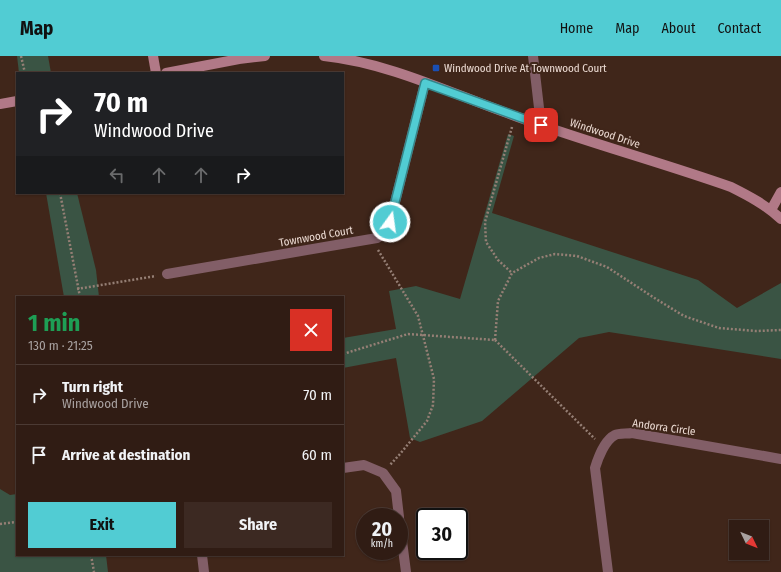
<!DOCTYPE html>
<html lang="en">
<head>
<meta charset="utf-8">
<style>
	body { margin:0; font-family:"Fira Sans Condensed",sans-serif; background:#3c2922; color:#f1f3f6; height:100vh; display:flex; flex-direction:column; font-size:15px; white-space:nowrap }
	* { box-sizing:border-box; margin:0 }
	p { font-size:13px; color:#a8a1a0 }
	.icon { flex:none; width:22px; height:22px; fill:none; stroke:currentColor; stroke-width:2; stroke-linecap:round; stroke-linejoin:round }
	.map { position:relative; flex:1; overflow:hidden }
	.drawer { position:absolute; left:16px; top:240px; width:328px; height:260px; display:flex; flex-direction:column; background:#301c14; border-radius:0px; box-shadow:0 1px 3px #0004,0 0 0 1px #4b3a34 }
	.drawer>* { flex:none }
	.guide { position:absolute; left:16px; top:16px; width:328px; height:122px; border-radius:0px; box-shadow:0 1px 3px #0004,0 0 0 1px #4b3a34; background:#202124; color:#fff; overflow:hidden }
	.needle { width:26px; rotate:133deg }
	.tools { position:absolute; left:729px; top:464px; display:grid; gap:8px }
	.tools a { display:grid; place-items:center; width:40px; height:40px; border-radius:0px; background:#301c14; box-shadow:0 1px 3px #0004,0 0 0 1px #4b3a34; font-size:20px }
	.speed { position:absolute; left:356px; top:452px; display:flex; gap:8px; font-size:20px; font-weight:700; text-align:center }
	.speed>* { display:grid; place-content:center; width:52px; height:52px; border-radius:50%; background:#301c14; box-shadow:0 1px 3px #0004,0 0 0 1px #4b3a34; line-height:1 }
	.speed small { font-size:10px; font-weight:400 }
	.speed .limit { border:2px solid #111; border-radius:6px; background:#fff; color:#111 }
	.pin { position:absolute; display:grid; place-items:center; width:34px; height:34px; color:#fff; margin:-17px; border-radius:8px; box-shadow:0 2px 6px #0006 }
	.me { position:absolute; width:44px; margin:-22px; rotate:14deg; stroke-linejoin:round; filter:drop-shadow(0 0 3px #0008) }
	.turn { display:flex; align-items:center; gap:14px; height:84px; padding:0 12px; font-size:18px }
	.turn .icon { width:52px; height:52px; stroke-width:2.5 }
	.turn b { display:block; font-size:28px; line-height:34px }
	.lanes { display:flex; align-items:center; height:38px; padding:0 12px; background:#0003; justify-content:center; gap:20px; direction:ltr }
	.lanes .off { opacity:.35 }
	.round { display:grid; place-items:center; flex:none; width:42px; height:42px; border-radius:0px; background:#3c2922 }
	.summary { display:flex; align-items:center; justify-content:space-between; height:68px; padding:0 12px }
	h1 { font-size:24px; font-weight:700; line-height:30px; color:#1e9e55 }
	.button { display:flex; gap:8px; margin-top:auto; padding:8px 12px }
	.button a { flex:1; height:46px; border-radius:0px; background:#51ccd3; color:#111; font-size:16px; font-weight:700; line-height:46px; text-align:center }
	.button a+a { background:#3c2922; color:#f1f3f6 }
	ul { padding:0; list-style:none }
	li { display:flex; align-items:center; gap:12px; height:60px; padding:0 12px; border-top:1px solid #4b3a34 }
	li div { flex:1 }
	li b { display:block; font-size:15px }
	li em { font-style:normal }
	header { display:flex; align-items:center; gap:24px; box-sizing:border-box; height:56px; padding:0 20px; background:#51ccd3; color:#111 }
	header strong { font-size:19px }
	nav { display:flex; gap:22px; margin-inline-start:auto; font-size:14px }
	.map>svg:first-child { display:block }
	.green { fill:#3a5444 }
	.lines { fill:none; stroke-linecap:round; stroke-linejoin:round }
	.path { stroke:#957f75; stroke-width:2.5; stroke-dasharray:2 2; stroke-linecap:butt }
	.street { stroke:#825e67; stroke-width:10 }
	.secondary { stroke:#b17987; stroke-width:10 }
	.route-casing { stroke:#358589; stroke-width:10 }
	.route { stroke:#51ccd3; stroke-width:7 }
	.transit-dot { fill:#1a4fb4; stroke:#40261a; stroke-width:1.5 }
	.labels { text-anchor:middle; stroke-width:4; stroke-linejoin:round; paint-order:stroke }
	.poi-label { font-size:11px; fill:#ecdbd3; stroke:#40261a; text-anchor:start }
	.street-label { font-size:11px; fill:#ecdbd3; stroke:#40261a }
</style>
</head>
<body>
<header>
<strong>Map</strong>
<nav><a>Home</a><a>Map</a><a>About</a><a>Contact</a></nav>
</header>
<div class="map">
<svg width="781" height="516" viewBox="0 0 781 516">
	<rect width="100%" height="100%" fill="#40261a"/>
	<g class="green">
		<polygon points="17,0 48,0 51,17 19,17"/>
		<polygon points="508,78 514,80 492,157 698,224 737,252 781,227 781,303 609,276 579,282 482,365 420,386 410,382 396,302 343,312 343,282 396,273 389,235 416,230 460,243"/>
		<polygon points="46,137 77,137 96,214 99,241 64,241"/>
		<polygon points="0,433 10,439 17,438 17,499 106,499 108,516 0,516"/>
	</g>
	<g class="lines">
		<g class="path">
			<polyline points="21,0 25,17"/>
			<polyline points="512,71 485,166 486,186 498,204 512,217"/>
			<polyline points="60,137 80,241"/>
			<polyline points="378,194 418,260 434,323 433,349 427,365 400,398 390,409"/>
			<polyline points="77,233 156,220"/>
			<polyline points="495,284 498,245 512,217 539,202 555,198 577,200 607,211 656,243 684,260 719,272 756,275 781,274"/>
			<polyline points="495,284 595,383"/>
			<polyline points="343,298 408,278 495,284"/>
			<polyline points="0,468 17,466"/>
			<polyline points="91,499 94,516"/>
		</g>
		<g class="street">
			<polyline points="533,0 541,69"/>
			<polyline points="167,218 377,182 386,176 390,166 425,27"/>
			<polyline points="343,412 364,409 383,417 396,435 399,461"/>
			<polyline points="399,462 406,516"/>
			<polyline points="202,499 204,516"/>
			<path d="M 608,516 L 595,412 C 598,402 605,384 615,379 C 619,377 627,378 632,377 L 781,403"/>
		</g>
		<g class="secondary">
			<polyline points="153,0 156,17"/>
			<path d="M 324,0 C 390,7 452,38 515,60 C 586,86 660,106 731,131 C 749,140 766,149 781,163"/>
			<polyline points="166,17 239,3 265,0"/>
			<polyline points="0,48 17,45"/>
			<polyline points="771,154 781,136"/>
		</g>
	</g>
	<g class="lines">
		<defs>
			<polyline id="route" points="390,166 425,27 541,69"/>
		</defs>
		<use href="#route" class="route-casing"/>
		<use href="#route" class="route"/>
	</g>
	<rect class="transit-dot" x="432" y="8" width="8" height="8" rx="2"/>
	<g class="labels">
		<g class="poi-label">
			<text x="444" y="16">Windwood Drive At Townwood Court</text>
		</g>
		<g class="street-label">
			<text transform="translate(605 77) rotate(18)" y="4">Windwood Drive</text>
			<text transform="translate(316 180) rotate(-10)" y="4">Townwood Court</text>
			<text transform="translate(664 371) rotate(8)" y="4">Andorra Circle</text>
		</g>
	</g>
</svg>
<div class="tools">
<a><svg class="needle" viewBox="-14 -14 28 28"><path d="M0-13l5 13h-10z" fill="#e53935"/><path d="M0 13l5-13h-10z" fill="#a8a1a0"/></svg></a>
</div>
<div class="speed"><div>20<small>km/h</small></div><div class="limit">30</div></div>
<div class="pin" style="left:541px;top:69px;background:#d93025"><svg class="icon" aria-label="arrive" viewBox="0 0 24 24"><path d="M6 21V4h12l-3 4 3 4H6"/></svg></div>
<svg class="me" style="left:390px;top:166px" viewBox="-20 -20 40 40"><circle r="17" fill="#51ccd3" stroke="#fff" stroke-width="3"/><path d="M0-11L8 9 0 5-8 9z" fill="#fff"/></svg>
<div class="guide">
<div class="turn"><svg class="icon" aria-label="right" viewBox="0 0 24 24"><path d="M7 20v-9h11M14 6l5 5-5 5"/></svg><div><b>70 m</b>Windwood Drive</div></div>
<div class="lanes"><svg class="icon off" aria-label="left" viewBox="0 0 24 24"><path d="M17 20v-9H6M10 6l-5 5 5 5"/></svg><svg class="icon off" aria-label="ahead" viewBox="0 0 24 24"><path d="M12 20V5M6 11l6-6 6 6"/></svg><svg class="icon off" aria-label="ahead" viewBox="0 0 24 24"><path d="M12 20V5M6 11l6-6 6 6"/></svg><svg class="icon" aria-label="right" viewBox="0 0 24 24"><path d="M7 20v-9h11M14 6l5 5-5 5"/></svg></div>
</div>
<section class="drawer">
<div class="summary"><div><h1>1 min</h1><p>130 m · 21:25</p></div><a class="round" style="background:#d93025;color:#fff"><svg class="icon" aria-label="close" viewBox="0 0 24 24"><path d="M6 6l12 12M18 6L6 18"/></svg></a></div>
<ul>
<li><svg class="icon" aria-label="right" viewBox="0 0 24 24"><path d="M7 20v-9h11M14 6l5 5-5 5"/></svg><div><b>Turn right</b><p>Windwood Drive</p></div><em>70 m</em></li>
<li><svg class="icon" aria-label="arrive" viewBox="0 0 24 24"><path d="M6 21V4h12l-3 4 3 4H6"/></svg><div><b>Arrive at destination</b></div><em>60 m</em></li>
</ul>
<div class="button"><a>Exit</a><a>Share</a></div>
</section>
</div>
</body>
</html>
